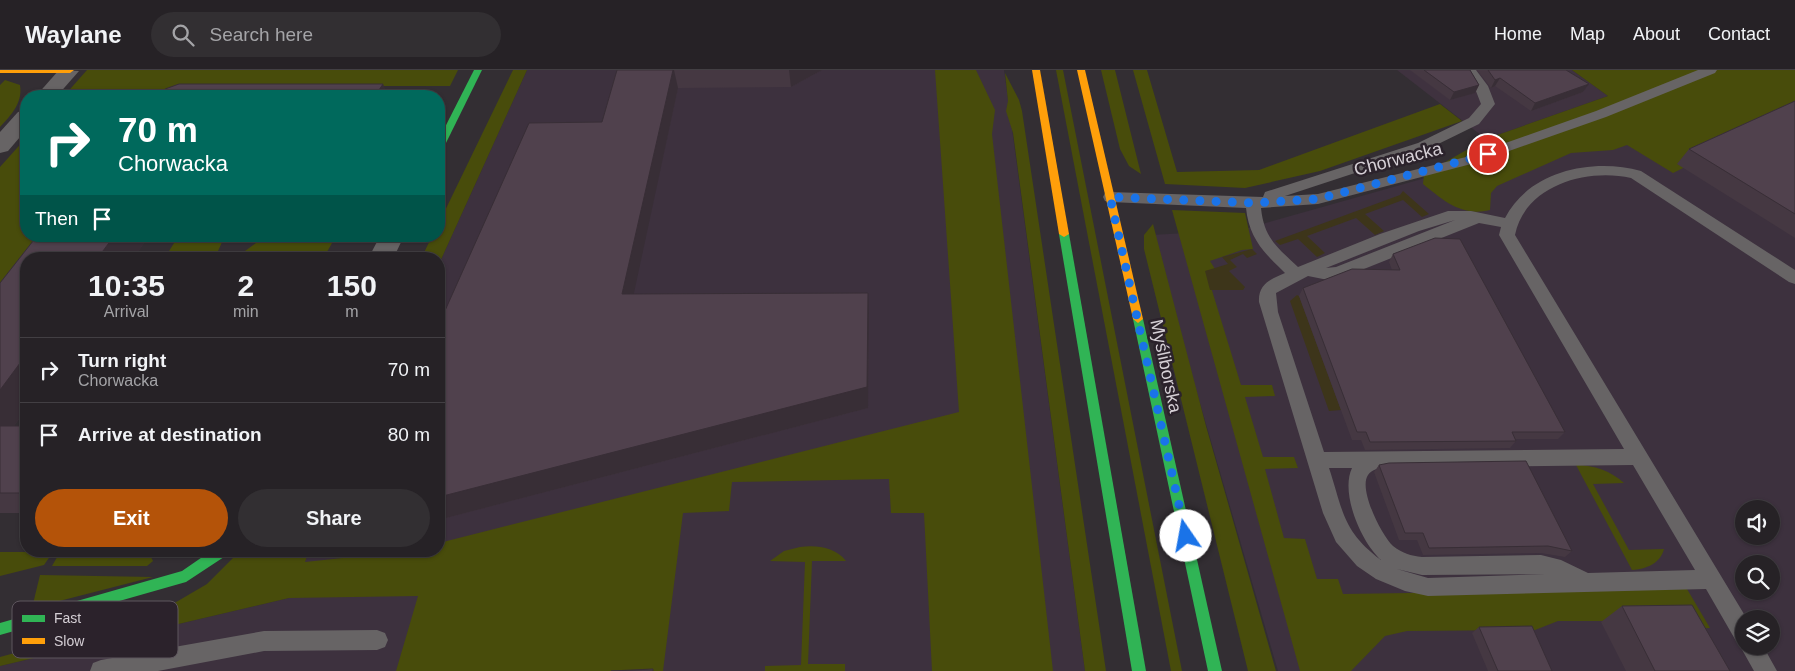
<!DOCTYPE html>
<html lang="en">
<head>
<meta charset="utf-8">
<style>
	body { margin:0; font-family:Arial,sans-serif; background:#322f32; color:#f1f3f6; height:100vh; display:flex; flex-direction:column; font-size:19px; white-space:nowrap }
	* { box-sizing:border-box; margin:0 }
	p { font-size:16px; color:#a4a4a7 }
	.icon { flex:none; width:28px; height:28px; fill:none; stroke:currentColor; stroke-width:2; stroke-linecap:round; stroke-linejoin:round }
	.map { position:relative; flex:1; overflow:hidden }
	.panel { position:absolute; left:20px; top:182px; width:425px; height:305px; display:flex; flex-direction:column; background:#262226; border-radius:20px; box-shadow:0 1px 4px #0004,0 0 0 1px #423f43 }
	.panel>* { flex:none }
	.hud { position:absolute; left:20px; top:20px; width:425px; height:152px; border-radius:20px; box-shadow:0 1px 4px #0004,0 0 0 1px #423f43; background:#00695c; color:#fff; overflow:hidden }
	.fabs { position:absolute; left:1735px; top:430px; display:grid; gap:10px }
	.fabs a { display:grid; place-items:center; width:45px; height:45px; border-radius:50%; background:#262226; box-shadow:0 1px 4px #0004,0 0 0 1px #423f43; font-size:25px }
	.pin { position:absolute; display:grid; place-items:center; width:42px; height:42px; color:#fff; margin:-21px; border:2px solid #fff; border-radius:50%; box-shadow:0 1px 5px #0007 }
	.me { position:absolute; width:55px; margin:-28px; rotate:348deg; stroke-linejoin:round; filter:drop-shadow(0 0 4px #0008) }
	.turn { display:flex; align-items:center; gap:18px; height:105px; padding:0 15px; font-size:22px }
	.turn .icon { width:65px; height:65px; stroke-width:2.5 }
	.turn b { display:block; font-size:35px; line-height:42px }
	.then { display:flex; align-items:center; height:48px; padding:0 15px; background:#0003; gap:10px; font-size:19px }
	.eta { display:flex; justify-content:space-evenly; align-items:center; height:85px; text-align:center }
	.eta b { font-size:30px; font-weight:700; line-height:35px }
	.button { display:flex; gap:10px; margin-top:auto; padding:10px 15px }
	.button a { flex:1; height:58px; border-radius:30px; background:#b45309; color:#fff; font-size:20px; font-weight:700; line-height:58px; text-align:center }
	.button a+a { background:#322f32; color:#f1f3f6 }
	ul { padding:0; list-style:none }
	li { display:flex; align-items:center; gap:15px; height:65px; padding:0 15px; border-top:1px solid #423f43 }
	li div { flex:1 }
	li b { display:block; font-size:19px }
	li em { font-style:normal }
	header { display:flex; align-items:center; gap:30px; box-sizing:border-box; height:70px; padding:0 25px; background:#262226; border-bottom:1px solid #423f43 }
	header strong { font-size:24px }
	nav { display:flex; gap:28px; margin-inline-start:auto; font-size:18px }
	.search { width:350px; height:45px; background:#322f32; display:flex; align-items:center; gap:12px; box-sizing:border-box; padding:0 18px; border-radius:28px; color:#a4a4a7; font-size:19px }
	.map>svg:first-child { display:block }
	.commercial { fill:#3d313e; fill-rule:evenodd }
	.built { fill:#3f323f }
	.green { fill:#484c0b }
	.sand { fill:#3d351a }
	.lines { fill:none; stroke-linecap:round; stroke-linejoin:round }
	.lane { fill:#676465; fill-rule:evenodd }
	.street { fill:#676465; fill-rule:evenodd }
	.fast { fill:#30b455; fill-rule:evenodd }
	.slow { fill:#ff9f0a; fill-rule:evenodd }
	.wall { fill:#453842 }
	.shaded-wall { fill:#382e36 }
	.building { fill:#50414d; stroke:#382e36 }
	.route { stroke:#1a73e8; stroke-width:9; stroke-dasharray:0 16.2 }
	.labels { text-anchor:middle; stroke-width:5; stroke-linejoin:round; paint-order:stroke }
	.street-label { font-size:18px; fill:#d5cfd5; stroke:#2b222b }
	.key { fill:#2b222b; stroke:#5e565e; stroke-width:1 }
	.key-label { font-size:14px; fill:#d5cfd5 }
</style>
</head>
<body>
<header>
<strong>Waylane</strong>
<div class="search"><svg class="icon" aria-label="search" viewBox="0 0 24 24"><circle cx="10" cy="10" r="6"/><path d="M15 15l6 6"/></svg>Search here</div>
<nav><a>Home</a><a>Map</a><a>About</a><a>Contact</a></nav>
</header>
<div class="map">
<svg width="1795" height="601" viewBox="0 0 1795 601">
	<rect width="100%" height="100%" fill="#332e33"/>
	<g class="commercial">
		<polygon points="527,0 1004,0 1085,601 0,601 0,596 289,528 309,481 439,481 439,194"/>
		<path d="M 1795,0 L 1795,601 L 1278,601 L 1151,165 L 1241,160 L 1436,105 L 1485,114 ZM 1744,439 L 1771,439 L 1771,466 L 1744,466 ZM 1744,494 L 1771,494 L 1771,521 L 1744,521 ZM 1744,549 L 1771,549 L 1771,576 L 1744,576 Z"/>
	</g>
	<polygon class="built" points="1397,0 1572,0 1608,26 1486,69"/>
	<g class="green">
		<polygon points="87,0 458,0 450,16 182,16 155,26 64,26"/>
		<polygon points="513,0 527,0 439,194 439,189 421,189 432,166 439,166 439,153"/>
		<polygon points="935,0 976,0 995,40 992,64 1053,601 932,601 924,443 891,443 889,409 732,412 729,441 683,443 663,601 396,601 418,526 289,528 0,596 0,587 154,545 207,514 240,481 309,481 305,492 408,481 439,481 439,473 959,342"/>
		<polygon points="1056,0 1063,0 1182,601 1171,601"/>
		<polygon points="1101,0 1115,0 1141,104 1129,96 1120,79"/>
		<polygon points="1133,0 1147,0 1177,102 1259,100 1440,34 1462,51 1320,101 1245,118 1165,114"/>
		<path d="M 1572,0 L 1795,0 L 1795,43 L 1673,103 L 1627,75 L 1613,80 L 1571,83 L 1497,116 L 1491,123 L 1490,140 C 1462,147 1444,131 1423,114 L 1424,104 L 1486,69 L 1608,26 Z"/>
		<polygon points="1005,3 1019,30 1022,41 1106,601 1085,601 1013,63 1006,41 1008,31"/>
		<path d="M 5,10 L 20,15 C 23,33 11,45 0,57 L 0,15 Z"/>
		<polygon points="26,68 26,166 44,166 0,221 0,97"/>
		<polygon points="1172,140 1245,143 1253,179 1242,180 1210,191 1215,199 1206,201 1241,315 1272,315 1275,326 1245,327 1263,387 1294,387 1298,398 1265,399 1284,468 1305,469 1317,509 1338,509 1343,524 1687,519 1710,558 1674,559 1670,551 1558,551 1535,560 1407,561 1385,566 1351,601 1300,601"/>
		<polygon points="1153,154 1206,356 1276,601 1248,601 1144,179 1144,165"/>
		<polygon points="260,166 336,166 323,189 246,189 245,181 256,173"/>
		<polygon points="176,170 223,170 218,181 221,183 237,184 238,189 164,189"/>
		<path d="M 1576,395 C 1594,395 1611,401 1624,413 L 1593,414 L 1629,480 L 1664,479 C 1660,494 1646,499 1632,500 Z"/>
		<path d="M 800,477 C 817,475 835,477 846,491 L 812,491 L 808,594 L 845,594 L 845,601 L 765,601 L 765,596 L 801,595 L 805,492 L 770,491 L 784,481 Z"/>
		<polygon points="148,481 153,491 147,496 52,496 60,482"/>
		<polygon points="0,482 53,482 44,495 0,506"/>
		<polygon points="40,505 153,507 32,538"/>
	</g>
	<g class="sand">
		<polygon points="1403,121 1429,144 1422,147 1403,130 1365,144 1384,161 1375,165 1356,148 1307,166 1325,183 1317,187 1298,169 1280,175 1275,171 1400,125"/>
		<polygon points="1252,179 1257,184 1247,188 1243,184 1230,190 1237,197 1229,201 1245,217 1243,220 1210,220 1205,201 1228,194 1222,187"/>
		<polygon points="1297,225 1299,226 1341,340 1329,341 1290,231"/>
	</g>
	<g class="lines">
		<g class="lane">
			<path d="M 1462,0 L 1476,0 L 1488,16 L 1495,34 L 1479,54 L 1428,79 L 1285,126 L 1318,124 L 1466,87 L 1596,41 L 1698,0 L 1717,0 L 1715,3 L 1606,47 L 1475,93 L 1318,134 L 1261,138 C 1264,168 1277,177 1298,197 L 1380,164 L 1448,141 L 1471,141 L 1505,148 C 1530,100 1593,88 1641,101 L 1795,200 L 1795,214 L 1789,212 L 1631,108 C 1587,98 1525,115 1515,165 L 1747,549 L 1744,549 L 1744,576 L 1763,576 L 1777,601 L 1754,601 L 1740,576 L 1742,573 L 1736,571 L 1706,519 L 1428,526 L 1405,521 L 1376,509 L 1357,496 L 1336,472 L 1323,443 L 1259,232 C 1258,214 1271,209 1285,203 C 1264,183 1249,168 1246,138 L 1110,132 L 1105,131 L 1103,127 L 1105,123 L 1110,122 L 1263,127 L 1265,122 L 1418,73 L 1469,48 L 1481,34 L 1474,16 ZM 1455,150 L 1336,197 L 1326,198 L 1419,161 ZM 1479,153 L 1501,157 L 1499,165 L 1624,379 L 1324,382 L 1278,242 L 1276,223 L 1308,206 L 1328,210 L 1344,207 ZM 1633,395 L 1695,500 L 1588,503 L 1561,490 L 1541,485 L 1422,487 C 1411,486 1402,483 1393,476 C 1382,466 1358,419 1368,405 C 1372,399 1379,398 1386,398 ZM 1329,398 L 1352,398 C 1340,423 1361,472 1381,490 C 1342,461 1343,440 1329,398 ZM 1397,499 L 1422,505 L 1546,504 L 1428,508 Z"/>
			<polygon points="377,560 385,563 388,570 385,577 377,580 264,581 158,601 90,601 93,593 101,590 264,561"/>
		</g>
		<g class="street">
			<polygon points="59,0 79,1 57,26 36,26"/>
			<polygon points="26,40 26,60 8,81 0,83 0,62 18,42"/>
			<polygon points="380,166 404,166 393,189 368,189"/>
		</g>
		<g class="fast">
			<polygon points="474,0 482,0 444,77 439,80 439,69"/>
			<polygon points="1064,161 1069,164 1146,601 1132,601 1059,164"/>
			<polygon points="1138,245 1143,249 1222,601 1208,601 1133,249"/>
			<polygon points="211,481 228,481 227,485 186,512 0,565 0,553 182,501"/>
		</g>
		<g class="slow">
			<polygon points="0,0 74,0 70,3 0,3"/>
			<polygon points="1032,0 1040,0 1069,164 1064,167 1059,164"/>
			<polygon points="1077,0 1085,0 1143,249 1138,253 1133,249"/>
		</g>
	</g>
	<g class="wall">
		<polygon points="617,0 822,0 791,17 678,18 633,224 869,244 868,338 446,448 439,442 439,254 602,52"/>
		<polygon points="1410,0 1470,0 1479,15 1475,23 1450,30"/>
		<polygon points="1477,0 1566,0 1589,14 1583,22 1531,41 1495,16 1491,18"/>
		<polygon points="1795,31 1795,168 1677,94 1689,79"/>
		<polygon points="37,166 149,166 14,356 26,356 26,443 0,443 0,213"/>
		<polygon points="1393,184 1565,362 1558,369 1515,369 1516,371 1510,378 1365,380 1361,370 1352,370 1299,226 1303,218 1392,200 1389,192"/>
		<polygon points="1379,395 1572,481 1565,487 1541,483 1423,485 1417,470 1399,470 1374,402"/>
		<polygon points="1622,536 1730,601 1626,601 1601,552"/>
		<polygon points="1479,557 1552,601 1488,601 1472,563"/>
	</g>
	<g class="shaded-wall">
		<polygon points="673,0 674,0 678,18 629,246 622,224"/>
		<polygon points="789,0 822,0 791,17"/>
		<polygon points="1500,8 1495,16 1491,18 1495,10"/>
		<polygon points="383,14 389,26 375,26"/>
		<polygon points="1589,14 1583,22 1531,41 1535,33"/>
		<polygon points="1479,15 1475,23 1450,30 1454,22"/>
		<polygon points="114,166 149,166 133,189 97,189"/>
		<polygon points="868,223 869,244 868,338 446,448 439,438 439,427"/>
		<polygon points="26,285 26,339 0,376 0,320"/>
	</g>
	<g class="building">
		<polygon points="617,0 673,0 622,224 868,223 867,317 439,427 439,254 529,53 602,52"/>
		<polygon points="1424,0 1470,0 1479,15 1454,22"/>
		<polygon points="1488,0 1566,0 1589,14 1535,33 1500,8 1495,10"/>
		<polygon points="179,14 383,14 375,26 159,26 165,19"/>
		<polygon points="1795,31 1795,144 1689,79"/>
		<polygon points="37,166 114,166 97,189 26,189 26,285 0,320 0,213"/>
		<polygon points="1435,168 1460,169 1565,362 1512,362 1516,371 1370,372 1366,362 1357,362 1303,218 1352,199 1400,200 1393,184"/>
		<rect x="0" y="356" width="26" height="67"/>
		<polygon points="1526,391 1572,481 1548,476 1429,478 1423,463 1405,463 1379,395 1389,393"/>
		<polygon points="1692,535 1730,601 1655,601 1622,536"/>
		<polygon points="1532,556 1552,601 1498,601 1479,557"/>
		<polygon points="653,599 653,601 611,601"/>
	</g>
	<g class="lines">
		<polyline class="route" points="1186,466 1110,127 1254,133 1318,129 1488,84"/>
	</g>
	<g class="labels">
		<g class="street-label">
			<text transform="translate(1398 89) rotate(-14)" y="6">Chorwacka</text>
			<text transform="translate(1166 296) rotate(78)" y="6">Myśliborska</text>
		</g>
	</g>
	<rect x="12" y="531" width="166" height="57" rx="8" class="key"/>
	<rect x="22" y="545" width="23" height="7" fill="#30b455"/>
	<rect x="22" y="568" width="23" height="6" fill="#ff9f0a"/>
	<g class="key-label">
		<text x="54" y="553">Fast</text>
		<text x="54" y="576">Slow</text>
	</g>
</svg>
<div class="fabs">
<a><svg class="icon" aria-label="sound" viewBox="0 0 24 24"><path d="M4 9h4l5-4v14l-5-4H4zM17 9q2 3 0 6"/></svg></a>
<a><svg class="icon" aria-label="search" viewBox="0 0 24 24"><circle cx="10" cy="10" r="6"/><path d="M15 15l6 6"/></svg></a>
<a><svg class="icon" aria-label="layers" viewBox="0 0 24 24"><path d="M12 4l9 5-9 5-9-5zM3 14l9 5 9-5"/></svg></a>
</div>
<div class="pin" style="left:1488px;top:84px;background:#d93025"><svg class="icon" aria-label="arrive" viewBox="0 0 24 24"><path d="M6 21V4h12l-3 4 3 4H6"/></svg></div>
<svg class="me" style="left:1186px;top:466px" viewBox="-20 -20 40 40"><circle r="19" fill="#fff"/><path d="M0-13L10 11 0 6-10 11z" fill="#1a73e8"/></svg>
<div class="hud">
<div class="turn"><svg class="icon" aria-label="right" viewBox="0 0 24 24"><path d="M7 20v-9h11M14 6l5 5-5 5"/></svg><div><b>70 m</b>Chorwacka</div></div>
<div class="then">Then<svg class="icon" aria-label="arrive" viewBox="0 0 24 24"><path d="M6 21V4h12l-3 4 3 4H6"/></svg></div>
</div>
<section class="panel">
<div class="eta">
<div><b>10:35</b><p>Arrival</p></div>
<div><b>2</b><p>min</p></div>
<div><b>150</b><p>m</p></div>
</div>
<ul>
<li><svg class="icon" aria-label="right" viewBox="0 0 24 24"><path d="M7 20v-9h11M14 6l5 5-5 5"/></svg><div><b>Turn right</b><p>Chorwacka</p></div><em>70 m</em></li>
<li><svg class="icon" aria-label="arrive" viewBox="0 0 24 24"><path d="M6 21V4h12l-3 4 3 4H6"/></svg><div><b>Arrive at destination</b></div><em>80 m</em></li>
</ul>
<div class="button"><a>Exit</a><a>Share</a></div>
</section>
</div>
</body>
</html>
